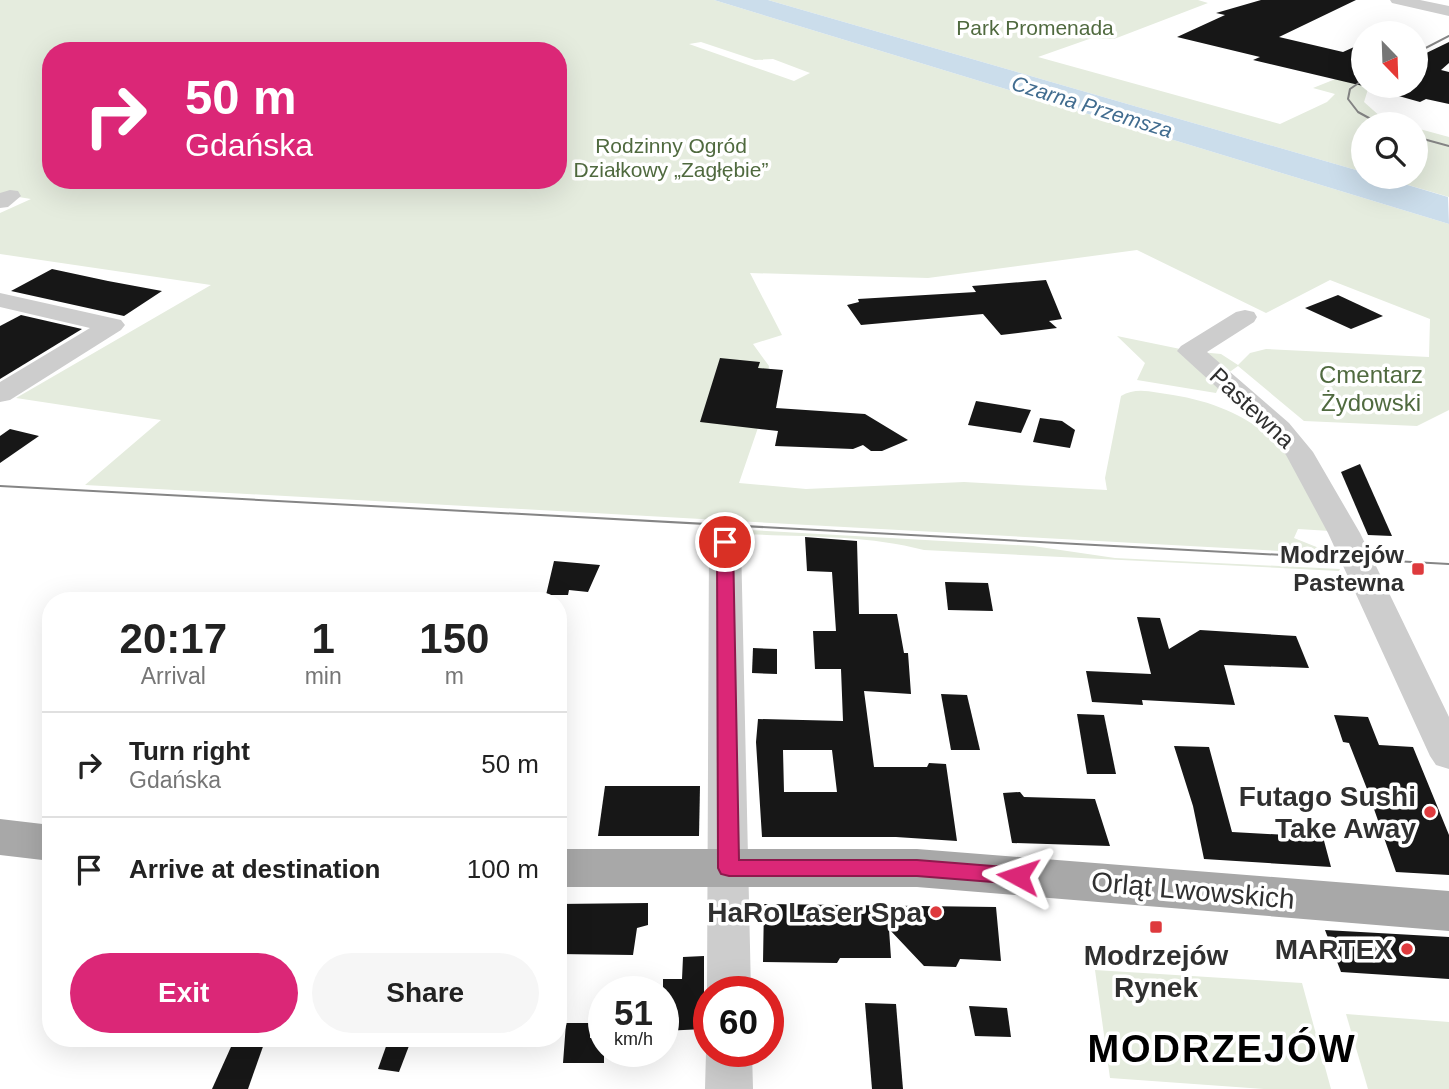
<!DOCTYPE html>
<html lang="en">
<head>
<meta charset="utf-8">
<style>
	body { margin:0; font-family:Arial,sans-serif; background:#f6f6f6; color:#222; height:100vh; display:flex; flex-direction:column; font-size:26px; white-space:nowrap }
	* { box-sizing:border-box; margin:0 }
	p { font-size:23px; color:#767676 }
	.icon { flex:none; width:38px; height:38px; fill:none; stroke:currentColor; stroke-width:2; stroke-linecap:round; stroke-linejoin:round }
	.map { position:relative; flex:1; overflow:hidden }
	.sheet { position:absolute; left:42px; top:592px; width:525px; height:455px; display:flex; flex-direction:column; background:#fff; border-radius:28px; box-shadow:0 7px 28px #0002 }
	.sheet>* { flex:none }
	.banner { position:absolute; left:42px; top:42px; width:525px; height:147px; border-radius:28px; box-shadow:0 7px 28px #0002; background:#db2777; color:#fff; overflow:hidden }
	.needle { width:46px; rotate:157deg }
	.buttons { position:absolute; left:1351px; top:21px; display:grid; gap:14px }
	.buttons a { display:grid; place-items:center; width:77px; height:77px; border-radius:50%; background:#fff; box-shadow:0 7px 28px #0002; font-size:35px }
	.speed { position:absolute; left:588px; top:976px; display:flex; gap:14px; font-size:35px; font-weight:700; text-align:center }
	.speed>* { display:grid; place-content:center; width:91px; height:91px; border-radius:50%; background:#fff; box-shadow:0 7px 28px #0002; line-height:1 }
	.speed small { font-size:18px; font-weight:400 }
	.speed .limit { border:10px solid #d22; background:#fff; color:#111 }
	.pin { position:absolute; display:grid; place-items:center; width:60px; height:60px; color:#fff; margin:-30px; border:4px solid #fff; border-radius:50%; box-shadow:0 2px 7px #0007 }
	.me { position:absolute; width:77px; margin:-38px; rotate:275deg; stroke-linejoin:round; filter:drop-shadow(0 0 5px #0008) }
	.turn { display:flex; align-items:center; gap:24px; height:147px; padding:0 28px; font-size:32px }
	.turn .icon { width:91px; height:91px; stroke-width:2.5 }
	.turn b { display:block; font-size:49px; line-height:60px }
	.eta { display:flex; justify-content:space-evenly; align-items:center; height:119px; text-align:center }
	.eta b { font-size:42px; font-weight:700; line-height:49px }
	.action { display:flex; gap:14px; margin-top:auto; padding:14px 28px }
	.action a { flex:1; height:80px; border-radius:42px; background:#db2777; color:#fff; font-size:28px; font-weight:700; line-height:80px; text-align:center }
	.action a+a { background:#f6f6f6; color:#222 }
	ul { padding:0; list-style:none }
	li { display:flex; align-items:center; gap:21px; height:105px; padding:0 28px; border-top:2px solid #e0e0e0 }
	li div { flex:1 }
	li b { display:block; font-size:26px }
	li em { font-style:normal }
	.map>svg:first-child { display:block }
	.green { fill:#e5ecde; fill-rule:evenodd }
	.water { fill:#cbddeb }
	.building { fill:#171717; fill-rule:evenodd }
	.lines { fill:none; stroke-linecap:round; stroke-linejoin:round }
	.minor { fill:#cdcdcd; fill-rule:evenodd }
	.major { fill:#a8a8a8; fill-rule:evenodd }
	.tram { stroke:#858585; stroke-width:2 }
	.route { fill:#db2777; stroke:#8e194d; stroke-width:2 }
	.poi-dot { fill:#de3a3d; stroke:#fff; stroke-width:2.5 }
	.labels { text-anchor:middle; stroke-width:7; stroke-linejoin:round; paint-order:stroke }
	.far-park-label { font-size:21px; fill:#506a3f; stroke:#fff }
	.far-water-label { font-size:21px; font-style:italic; fill:#416c8f; stroke:#fff }
	.park-label { font-size:24px; fill:#506a3f; stroke:#fff }
	.street-label { font-size:24px; fill:#303030; stroke:#fff }
	.poi-label { font-size:24px; font-weight:bold; fill:#303030; stroke:#fff; text-anchor:end }
	.near-poi-label { font-size:28px; font-weight:bold; fill:#303030; stroke:#fff; text-anchor:end }
	.near-street-label { font-size:28px; fill:#303030; stroke:#fff }
	.near-district-label { font-size:38px; font-weight:bold; letter-spacing:2px; fill:#000; stroke:#fff }
</style>
</head>
<body>
<div class="map">
<svg width="1449" height="1089" viewBox="0 0 1449 1089">
	<rect width="100%" height="100%" fill="#fff"/>
	<g class="green">
		<path d="M 0,0 L 714,0 L 1449,224 L 1449,410 L 1417,426 L 1304,421 L 1238,366 L 1224,376 L 1216,393 L 1137,380 L 1145,363 L 1117,336 L 1190,351 L 1221,354 L 1238,365 L 1250,353 L 1266,349 L 1429,357 L 1430,319 L 1330,280 L 1266,313 L 1137,250 L 928,278 L 750,273 L 782,335 L 753,344 L 769,366 L 762,416 L 739,483 L 806,489 L 964,482 L 1107,490 L 1105,478 L 1121,396 C 1137,386 1155,393 1173,395 C 1224,403 1270,426 1299,469 C 1312,487 1320,511 1330,531 L 1298,529 L 1294,538 L 1334,554 L 85,485 L 161,420 L 16,398 L 211,285 L 0,254 L 0,213 L 31,199 L 0,194 ZM 701,42 L 755,60 L 773,59 L 810,73 L 794,81 L 689,44 ZM 51,51 L 558,51 L 558,180 L 51,180 Z"/>
		<polygon points="768,0 1198,0 1208,3 1114,39 1092,38 1038,57 1280,124 1327,102 1335,94 1313,88 1363,68 1363,86 1369,86 1364,102 1382,118 1404,124 1363,124 1363,172"/>
		<polygon points="1416,128 1449,137 1449,197 1381,177 1416,177"/>
		<path d="M 749,530 L 1033,546 L 1115,558 L 1340,569 L 1339,571 L 924,550 C 868,535 806,537 748,534 Z"/>
		<polygon points="1095,970 1302,983 1331,1089 1264,1089 1110,1078"/>
		<polygon points="1346,1014 1449,1022 1449,1089 1368,1089"/>
	</g>
	<polygon class="water" points="714,0 768,0 1363,172 1363,177 1381,177 1448,197 1449,224"/>
	<g class="building">
		<polygon points="1261,0 1356,0 1279,37 1343,52 1363,43 1363,86 1253,60 1260,57 1177,37 1225,15 1216,13"/>
		<polygon points="1449,42 1449,63 1441,70 1449,72 1449,104 1426,99 1420,102 1363,86 1416,86 1416,58"/>
		<polygon points="52,269 108,281 162,291 124,316 11,291"/>
		<polygon points="1046,280 1062,319 1049,321 1057,328 1001,335 983,314 861,325 847,305 859,302 858,299 976,292 972,286"/>
		<polygon points="1338,295 1383,316 1351,329 1305,308"/>
		<polygon points="21,315 82,329 0,379 0,326"/>
		<polygon points="720,358 760,362 758,368 783,370 776,408 865,414 908,440 882,451 871,451 863,445 853,449 775,446 778,431 700,422"/>
		<polygon points="976,401 1031,410 1021,433 968,425"/>
		<polygon points="1040,418 1062,421 1075,430 1070,448 1033,442"/>
		<polygon points="10,429 39,436 0,463 0,436"/>
		<polygon points="1360,464 1392,536 1368,535 1341,472"/>
		<path d="M 805,537 L 857,541 L 859,614 L 897,614 L 904,653 L 908,653 L 911,694 L 864,691 L 874,767 L 927,767 L 929,763 L 946,764 L 957,841 L 896,837 L 762,837 L 756,742 L 758,719 L 843,721 L 841,669 L 815,669 L 813,631 L 836,631 L 832,572 L 807,571 ZM 783,750 L 832,750 L 837,792 L 784,792 Z"/>
		<polygon points="554,561 600,565 588,592 569,590 568,595 546,595"/>
		<polygon points="945,582 988,583 993,611 948,610"/>
		<polygon points="1137,617 1160,618 1169,649 1200,630 1296,636 1309,668 1224,665 1235,705 1142,700 1143,705 1092,702 1086,671 1151,674"/>
		<polygon points="753,648 777,649 777,674 752,673"/>
		<polygon points="941,694 967,695 980,750 951,750"/>
		<polygon points="1077,714 1104,715 1116,774 1087,774"/>
		<polygon points="1334,715 1368,717 1379,745 1413,747 1449,835 1449,875 1396,872 1367,789 1349,743 1343,742"/>
		<polygon points="1174,746 1209,747 1232,832 1323,837 1331,867 1204,859 1193,806"/>
		<polygon points="605,786 700,786 699,836 598,836"/>
		<polygon points="1020,792 1024,797 1095,799 1110,846 1012,843 1003,793"/>
		<polygon points="648,903 648,925 637,928 633,955 558,954 558,904"/>
		<polygon points="764,904 996,907 1001,961 960,959 956,967 924,966 889,929 891,958 840,958 837,963 763,962"/>
		<polygon points="1325,930 1449,937 1449,979 1341,972"/>
		<polygon points="704,956 704,1029 663,1031 663,979 682,979 683,957"/>
		<polygon points="865,1003 896,1004 903,1089 872,1089"/>
		<polygon points="969,1006 1007,1008 1011,1037 975,1036"/>
		<polygon points="566,1023 590,1023 590,1038 604,1038 604,1063 563,1063"/>
		<polygon points="235,1038 266,1038 248,1089 212,1089"/>
		<polygon points="389,1038 412,1038 399,1072 378,1069"/>
	</g>
	<g class="lines">
		<g class="minor">
			<polygon points="1390,0 1420,0 1449,6 1449,16 1392,3"/>
			<polygon points="10,190 18,191 21,196 8,207 0,208 0,193"/>
			<polygon points="0,293 121,320 125,325 121,330 10,400 0,402 0,382 90,328 0,307"/>
			<polygon points="1245,310 1254,312 1257,317 1254,322 1207,352 1289,423 1313,452 1360,533 1449,717 1449,769 1436,765 1430,756 1328,533 1286,455 1269,435 1177,351 1181,346 1236,312"/>
			<polygon points="725,533 736,535 741,542 751,992 709,992 709,996 707,992 709,542 714,535"/>
			<polygon points="709,1046 709,1052 752,1052 753,1089 705,1089 706,1052"/>
		</g>
		<g class="major">
			<polygon points="0,819 51,825 51,861 0,855"/>
			<polygon points="558,849 917,849 1449,891 1449,931 917,887 558,887"/>
		</g>
		<g class="tram">
			<polyline points="1416,53 1449,36"/>
			<polyline points="1363,80 1350,89 1348,99 1358,112 1380,124"/>
			<polyline points="1416,137 1449,146"/>
			<polyline points="0,486 1449,564"/>
		</g>
	</g>
	<polygon class="route" points="725,537 733,542 739,860 917,860 1018,868 1025,871 1028,876 1025,882 1018,884 917,876 729,876 721,874 718,868 717,542"/>
	<g class="poi-dot">
		<rect x="1411" y="562" width="14" height="14" rx="3.5"/>
		<circle cx="1430" cy="812" r="7"/>
		<circle cx="936" cy="912" r="7"/>
		<rect x="1149" y="920" width="14" height="14" rx="3.5"/>
		<circle cx="1407" cy="949" r="7"/>
	</g>
	<g class="labels">
		<g class="far-park-label">
			<text x="1035" y="35">Park Promenada</text>
			<text x="671" y="153">Rodzinny Ogród<tspan x="671" dy="24">Działkowy „Zagłębie”</tspan></text>
		</g>
		<g class="far-water-label">
			<text transform="translate(1092 107) rotate(17)" y="7">Czarna Przemsza</text>
		</g>
		<g class="park-label">
			<text x="1371" y="383">Cmentarz<tspan x="1371" dy="28">Żydowski</tspan></text>
		</g>
		<g class="street-label">
			<text transform="translate(1252 408) rotate(43)" y="8">Pastewna</text>
		</g>
		<g class="poi-label">
			<text x="1404" y="563">Modrzejów<tspan x="1404" dy="28">Pastewna</tspan></text>
		</g>
		<g class="near-poi-label">
			<text x="1416" y="806">Futago Sushi<tspan x="1416" dy="32">Take Away</tspan></text>
			<text x="922" y="922">HaRo Laser Spa</text>
			<text x="1393" y="959">MARTEX</text>
			<text x="1156" y="965" text-anchor="middle">Modrzejów<tspan x="1156" dy="32">Rynek</tspan></text>
		</g>
		<g class="near-street-label">
			<text transform="translate(1193 890) rotate(5)" y="10">Orląt Lwowskich</text>
		</g>
		<g class="near-district-label">
			<text x="1222" y="1062">MODRZEJÓW</text>
		</g>
	</g>
</svg>
<div class="buttons">
<a><svg class="needle" viewBox="-14 -14 28 28"><path d="M0-13l5 13h-10z" fill="#e53935"/><path d="M0 13l5-13h-10z" fill="#767676"/></svg></a>
<a><svg class="icon" aria-label="search" viewBox="0 0 24 24"><circle cx="10" cy="10" r="6"/><path d="M15 15l6 6"/></svg></a>
</div>
<div class="speed"><div>51<small>km/h</small></div><div class="limit">60</div></div>
<div class="pin" style="left:725px;top:542px;background:#d93025"><svg class="icon" aria-label="arrive" viewBox="0 0 24 24"><path d="M6 21V4h12l-3 4 3 4H6"/></svg></div>
<svg class="me" style="left:1018px;top:876px" viewBox="-20 -20 40 40"><path d="M0-17L14 15 0 8-14 15z" fill="#db2777" stroke="#fff" stroke-width="4"/></svg>
<div class="banner">
<div class="turn"><svg class="icon" aria-label="right" viewBox="0 0 24 24"><path d="M7 20v-9h11M14 6l5 5-5 5"/></svg><div><b>50 m</b>Gdańska</div></div>
</div>
<section class="sheet">
<div class="eta">
<div><b>20:17</b><p>Arrival</p></div>
<div><b>1</b><p>min</p></div>
<div><b>150</b><p>m</p></div>
</div>
<ul>
<li><svg class="icon" aria-label="right" viewBox="0 0 24 24"><path d="M7 20v-9h11M14 6l5 5-5 5"/></svg><div><b>Turn right</b><p>Gdańska</p></div><em>50 m</em></li>
<li><svg class="icon" aria-label="arrive" viewBox="0 0 24 24"><path d="M6 21V4h12l-3 4 3 4H6"/></svg><div><b>Arrive at destination</b></div><em>100 m</em></li>
</ul>
<div class="action"><a>Exit</a><a>Share</a></div>
</section>
</div>
</body>
</html>
